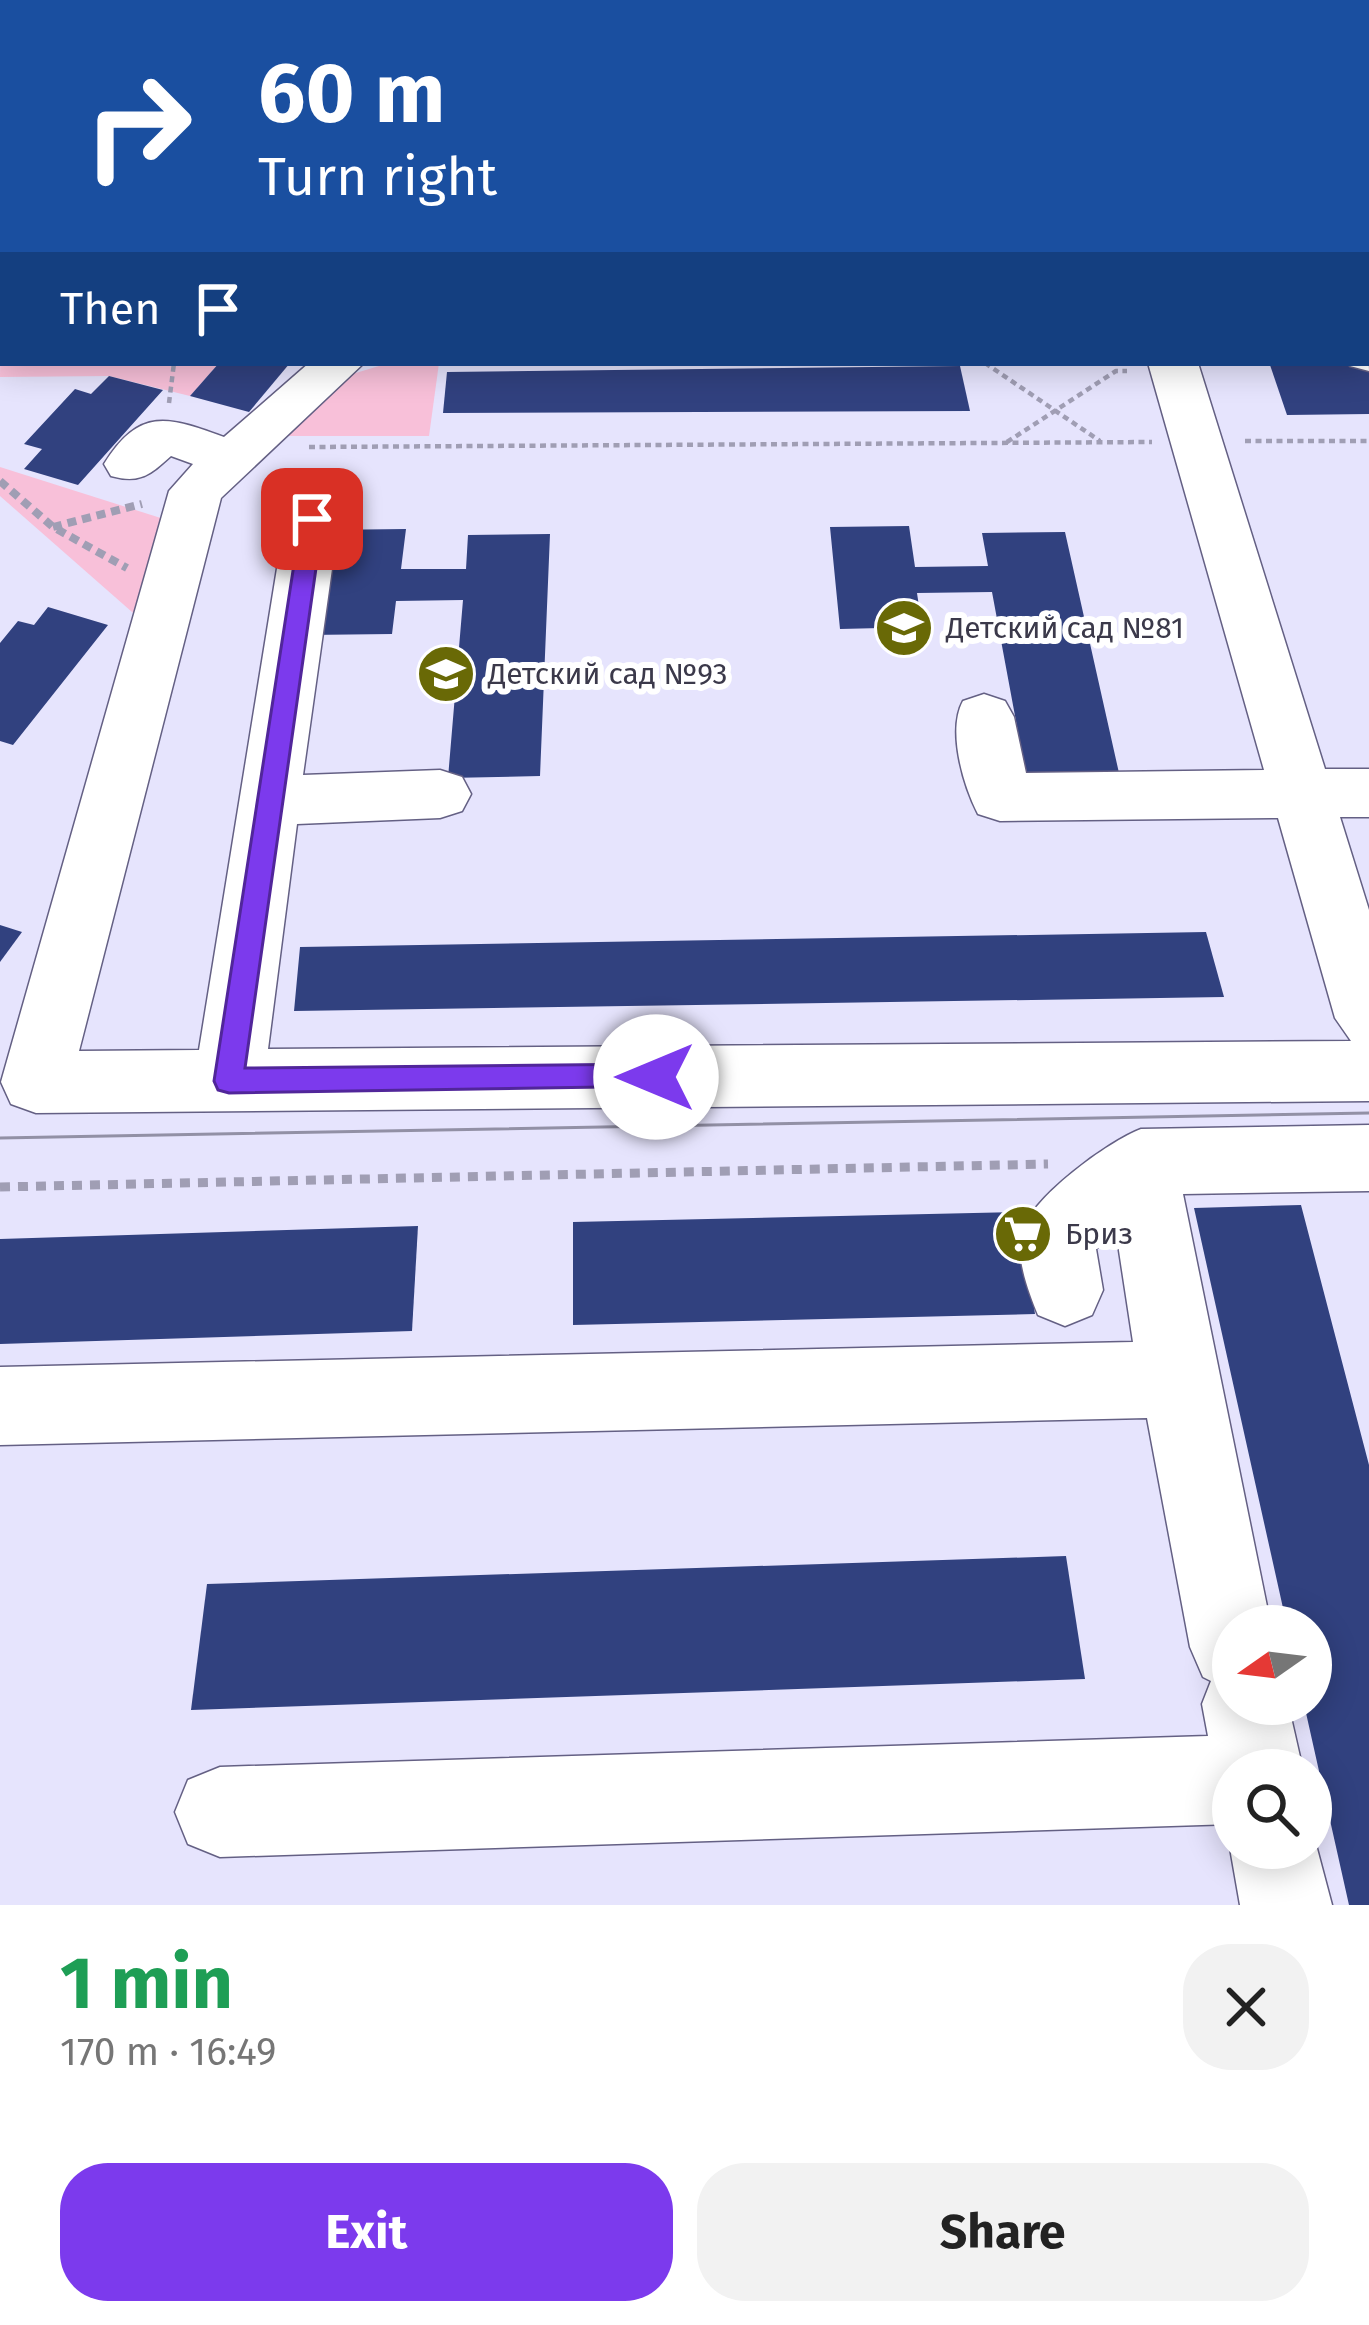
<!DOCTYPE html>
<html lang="en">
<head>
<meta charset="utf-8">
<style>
	body { margin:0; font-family:"Fira Sans",sans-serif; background:#f2f2f2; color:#222; height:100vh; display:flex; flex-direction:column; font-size:45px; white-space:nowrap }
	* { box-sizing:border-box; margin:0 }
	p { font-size:39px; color:#767676 }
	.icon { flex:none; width:66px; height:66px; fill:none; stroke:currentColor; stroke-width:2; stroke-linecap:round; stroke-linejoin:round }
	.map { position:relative; height:1905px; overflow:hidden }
	.panel { display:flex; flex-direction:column; background:#fff; flex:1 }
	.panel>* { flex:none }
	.banner { position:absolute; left:0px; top:0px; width:1371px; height:366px; box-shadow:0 6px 30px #0003; background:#1a4fa0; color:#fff; overflow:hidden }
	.needle { width:78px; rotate:256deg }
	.tools { position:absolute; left:1212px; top:1605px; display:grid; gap:24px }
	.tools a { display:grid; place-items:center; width:120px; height:120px; border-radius:50%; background:#fff; box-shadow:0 6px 30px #0003; font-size:60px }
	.pin { position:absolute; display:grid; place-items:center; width:102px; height:102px; color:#fff; margin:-51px; border-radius:24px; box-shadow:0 6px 18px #0006 }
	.me { position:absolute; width:132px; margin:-66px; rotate:270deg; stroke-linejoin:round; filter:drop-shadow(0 0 9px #0008) }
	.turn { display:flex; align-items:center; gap:42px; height:252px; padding:0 60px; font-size:54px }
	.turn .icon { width:156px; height:156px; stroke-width:2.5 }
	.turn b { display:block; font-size:84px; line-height:102px }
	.then { display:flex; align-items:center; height:114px; padding:0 60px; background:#0003; gap:24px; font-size:45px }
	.round { display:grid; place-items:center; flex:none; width:126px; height:126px; border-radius:48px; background:#f2f2f2 }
	.head { display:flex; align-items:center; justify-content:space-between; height:204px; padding:0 60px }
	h1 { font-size:72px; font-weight:700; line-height:90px; color:#1e9e55 }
	.action { display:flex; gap:24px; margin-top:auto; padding:24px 60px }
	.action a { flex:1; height:138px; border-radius:48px; background:#7c3aed; color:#fff; font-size:48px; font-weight:700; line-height:138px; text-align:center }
	.action a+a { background:#f2f2f2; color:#222 }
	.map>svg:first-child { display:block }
	.green { fill:#f8c0d9 }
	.building { fill:#31417f }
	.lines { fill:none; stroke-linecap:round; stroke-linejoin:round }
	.minor-casing { stroke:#646084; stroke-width:3 }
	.path-far2 { stroke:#a09eb4; stroke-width:4.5; stroke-dasharray:6 4.5; stroke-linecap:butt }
	.path-far1 { stroke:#a09eb4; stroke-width:8; stroke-dasharray:9 6; stroke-linecap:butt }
	.path { stroke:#a09eb4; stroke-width:9; stroke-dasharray:10 8; stroke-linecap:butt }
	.minor { fill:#fff; fill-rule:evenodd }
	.tram { stroke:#9290a5; stroke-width:3 }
	.route { fill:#7c3aed; stroke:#51269a; stroke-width:3 }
	.labels { text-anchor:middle; stroke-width:12; stroke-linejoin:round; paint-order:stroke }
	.poi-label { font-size:30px; fill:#3b394a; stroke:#fff; text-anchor:start }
</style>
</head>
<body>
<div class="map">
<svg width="1369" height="1905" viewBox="0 0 1369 1905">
	<rect width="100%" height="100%" fill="#e6e4fd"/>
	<g class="green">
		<polygon points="3,181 3,363 219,363 190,396 109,376 0,377"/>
		<polygon points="389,363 439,363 429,436 288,436 339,378"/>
		<polygon points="0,467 167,520 140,619 0,496"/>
	</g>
	<g class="building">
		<polygon points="219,363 290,363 249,412 190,396"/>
		<polygon points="1369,364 1369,414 1287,415 1270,365"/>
		<polygon points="960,366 970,411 443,413 447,372"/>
		<polygon points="109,376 163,390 78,485 24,469 42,449 24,444 75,389 91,394"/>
		<polygon points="909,526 915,567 988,566 982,533 1065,532 1119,773 1026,775 992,592 917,593 922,627 840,629 830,527"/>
		<polygon points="406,529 401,569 466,569 468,535 550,534 540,776 448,778 463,600 396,601 392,634 306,635 322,530"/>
		<polygon points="48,607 108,625 13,745 0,741 0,643 18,621 34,625"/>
		<polygon points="0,925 22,932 0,962"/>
		<polygon points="1206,932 1224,997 294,1011 300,947"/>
		<polygon points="1301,1205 1369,1465 1369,1905 1349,1905 1304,1704 1311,1704 1311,1626 1287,1626 1194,1208"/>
		<polygon points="1020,1212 1035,1314 573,1325 573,1222"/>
		<polygon points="418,1226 412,1331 0,1344 0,1239"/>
		<polygon points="1066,1556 1085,1679 191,1710 207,1584"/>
	</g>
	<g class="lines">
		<defs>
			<g id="minor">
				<polygon points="105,0 145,0 104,3"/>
				<rect x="524" y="0" width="40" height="3"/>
				<rect x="965" y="0" width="40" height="3"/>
				<polygon points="1045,0 1085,0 1086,3 1046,3"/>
				<rect x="1368" y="64" width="1" height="26"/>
				<rect x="1368" y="200" width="1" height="28"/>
				<polygon points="1368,339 1369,371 1350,366 1348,363 1368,363"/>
				<path d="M 309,363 L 364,363 L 221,498 L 79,1051 L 199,1050 L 285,519 L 293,506 L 312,500 L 331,506 L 339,519 L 303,775 L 440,770 L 462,777 L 471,794 L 462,811 L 440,818 L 297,824 L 268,1049 L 1351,1041 L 1335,1018 L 1278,818 L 1000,821 L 978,814 C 963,785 947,730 963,701 L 984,694 L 1005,701 L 1014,717 L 1026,773 L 1264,770 L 1148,363 L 1198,363 L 1325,769 L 1369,769 L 1369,817 L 1340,817 L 1369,910 L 1369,1101 L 36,1113 L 11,1104 L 1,1082 L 169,491 L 193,464 L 171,456 C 150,475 140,484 111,476 L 104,464 C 140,406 169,417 224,437 Z"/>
				<path d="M 1369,1125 L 1369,1191 L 1183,1194 L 1271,1626 L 1233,1626 L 1233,1704 L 1288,1704 L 1303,1770 L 1233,1770 L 1233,1824 L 220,1857 L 188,1844 L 175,1812 L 188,1780 L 220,1767 L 1208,1736 L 1202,1704 L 1211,1681 L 1203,1677 L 1190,1647 L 1147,1418 L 0,1445 L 0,1367 L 1133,1342 L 1116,1231 L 1096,1249 L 1103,1290 L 1092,1315 L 1065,1326 L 1038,1315 C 1029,1293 1015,1257 1022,1233 C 1030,1198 1109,1141 1141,1129 Z"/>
				<polygon points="1311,1826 1332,1905 1240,1905 1230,1848 1233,1840 1233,1848 1311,1848"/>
			</g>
		</defs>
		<use href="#minor" class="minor-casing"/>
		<g class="path-far2">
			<polyline points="0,115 3,108"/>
			<polyline points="985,363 1100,441"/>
			<polyline points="169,403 174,363"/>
			<polyline points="1245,441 1369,441"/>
			<polyline points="1007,442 1116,371 1127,371"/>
			<polyline points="309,447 1152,442"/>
		</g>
		<g class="path-far1">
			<polyline points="0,481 53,527 127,568"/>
			<polyline points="53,527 142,504"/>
		</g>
		<polyline class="path" points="0,1187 1048,1164"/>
		<use href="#minor" class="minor"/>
		<polyline class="tram" points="0,1138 1369,1113"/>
	</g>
	<polygon class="route" points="312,511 323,519 245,1068 656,1064 667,1068 671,1077 667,1086 229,1093 218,1090 214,1081 301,519"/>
	<defs>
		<symbol id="school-disc" viewBox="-11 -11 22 22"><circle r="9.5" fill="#696906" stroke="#fff"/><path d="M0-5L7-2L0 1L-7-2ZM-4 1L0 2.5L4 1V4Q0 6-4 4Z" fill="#fff"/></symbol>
		<symbol id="supermarket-disc" viewBox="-11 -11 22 22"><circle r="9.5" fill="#696906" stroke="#fff"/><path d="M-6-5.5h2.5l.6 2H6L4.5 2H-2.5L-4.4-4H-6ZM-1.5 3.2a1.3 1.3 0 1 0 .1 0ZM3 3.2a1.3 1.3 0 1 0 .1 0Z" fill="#fff"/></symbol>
	</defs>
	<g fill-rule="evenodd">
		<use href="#school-disc" x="871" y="595" width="66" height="66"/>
		<use href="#school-disc" x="413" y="641" width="66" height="66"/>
		<use href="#supermarket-disc" x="990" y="1201" width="66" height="66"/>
	</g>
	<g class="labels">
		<g class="poi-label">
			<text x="946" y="638">Детский сад №81</text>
			<text x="488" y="684">Детский сад №93</text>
			<text x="1065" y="1244">Бриз</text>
		</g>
	</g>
</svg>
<div class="tools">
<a><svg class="needle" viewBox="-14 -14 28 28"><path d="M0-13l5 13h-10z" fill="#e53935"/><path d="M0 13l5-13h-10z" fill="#767676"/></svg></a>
<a><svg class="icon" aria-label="search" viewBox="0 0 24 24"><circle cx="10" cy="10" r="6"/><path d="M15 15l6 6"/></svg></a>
</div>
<div class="pin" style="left:312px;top:519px;background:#d93025"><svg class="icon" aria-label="arrive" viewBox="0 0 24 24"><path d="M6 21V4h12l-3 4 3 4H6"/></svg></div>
<svg class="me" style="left:656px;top:1077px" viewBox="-20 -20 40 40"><circle r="19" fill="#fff"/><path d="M0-13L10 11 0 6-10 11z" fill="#7c3aed"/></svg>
<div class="banner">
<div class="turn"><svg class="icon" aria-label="right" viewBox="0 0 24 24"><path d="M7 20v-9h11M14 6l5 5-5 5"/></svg><div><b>60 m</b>Turn right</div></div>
<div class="then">Then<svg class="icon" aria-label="arrive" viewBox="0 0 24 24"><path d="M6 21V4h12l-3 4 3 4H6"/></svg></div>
</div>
</div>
<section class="panel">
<div class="head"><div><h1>1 min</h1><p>170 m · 16:49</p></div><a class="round"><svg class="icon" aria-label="close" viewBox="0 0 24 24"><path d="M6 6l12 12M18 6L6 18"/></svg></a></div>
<div class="action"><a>Exit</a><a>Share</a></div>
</section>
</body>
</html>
